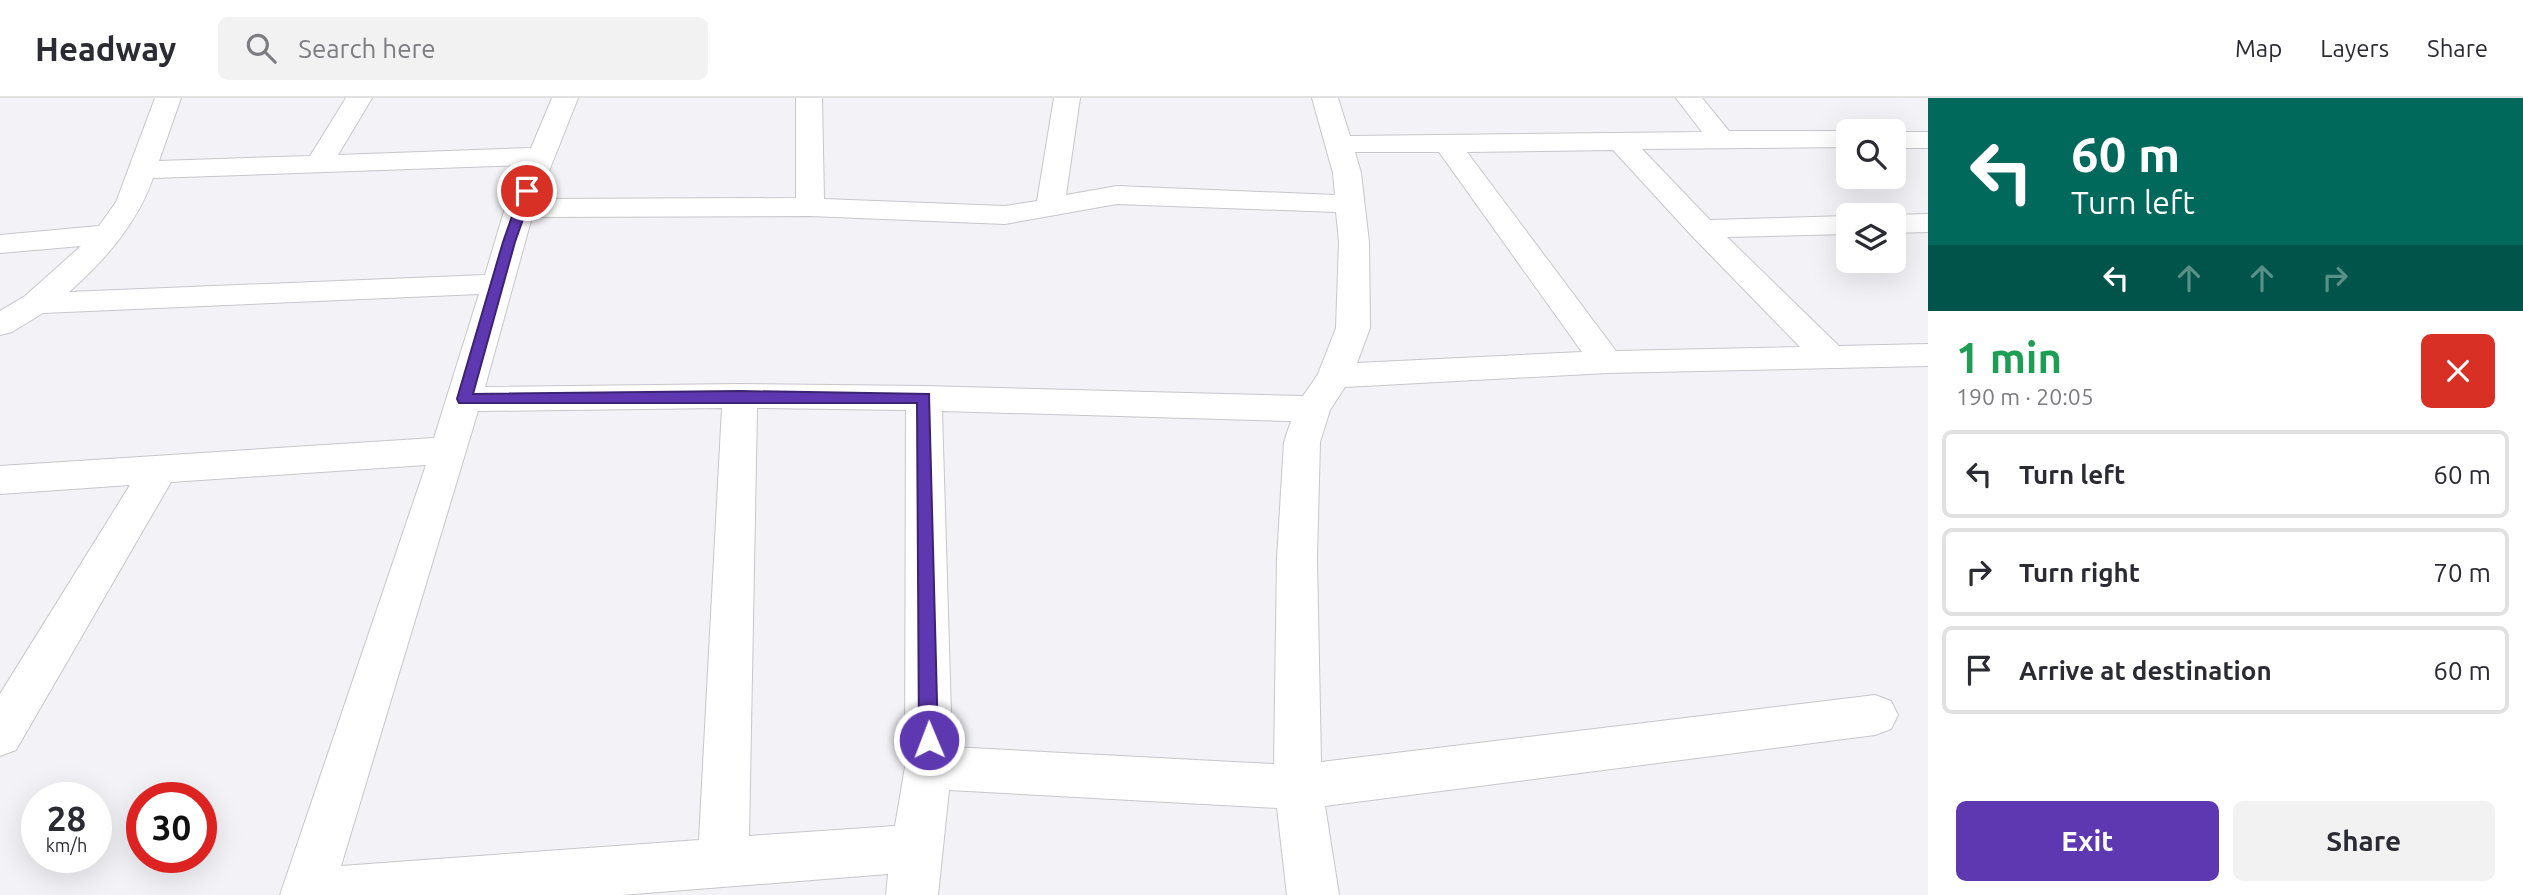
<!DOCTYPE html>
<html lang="en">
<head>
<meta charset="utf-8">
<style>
	body { margin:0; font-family:Ubuntu,sans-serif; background:#f2f2f3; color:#2b2b33; height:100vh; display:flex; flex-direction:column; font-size:26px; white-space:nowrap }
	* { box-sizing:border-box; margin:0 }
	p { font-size:23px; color:#7c7c81 }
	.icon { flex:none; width:38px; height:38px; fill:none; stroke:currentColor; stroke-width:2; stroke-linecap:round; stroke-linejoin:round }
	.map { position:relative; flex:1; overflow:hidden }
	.panel { display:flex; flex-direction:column; background:#fff; width:595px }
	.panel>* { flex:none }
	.banner { background:#00695c; color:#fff; overflow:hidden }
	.controls { position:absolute; left:1836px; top:21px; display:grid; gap:14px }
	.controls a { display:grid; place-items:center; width:70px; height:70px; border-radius:10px; background:#fff; box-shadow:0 7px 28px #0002; font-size:35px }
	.speed { position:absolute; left:21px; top:684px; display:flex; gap:14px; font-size:35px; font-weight:700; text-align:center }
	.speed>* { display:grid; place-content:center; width:91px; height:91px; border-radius:50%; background:#fff; box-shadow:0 7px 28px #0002; line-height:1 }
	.speed small { font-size:18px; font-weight:400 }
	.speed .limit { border:10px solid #d22; background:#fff; color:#111 }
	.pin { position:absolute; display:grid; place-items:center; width:60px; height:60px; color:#fff; margin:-30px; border:4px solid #fff; border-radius:50%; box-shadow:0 2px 7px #0007 }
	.me { position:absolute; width:77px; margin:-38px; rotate:359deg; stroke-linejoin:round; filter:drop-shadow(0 0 5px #0008) }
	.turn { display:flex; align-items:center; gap:24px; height:147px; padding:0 28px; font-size:32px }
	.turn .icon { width:91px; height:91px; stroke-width:2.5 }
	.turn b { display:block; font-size:49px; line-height:60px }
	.lanes { display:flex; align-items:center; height:66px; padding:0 28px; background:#0003; justify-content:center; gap:35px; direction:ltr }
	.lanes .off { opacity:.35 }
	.round { display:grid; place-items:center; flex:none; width:74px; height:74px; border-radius:10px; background:#f2f2f3 }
	.overview { display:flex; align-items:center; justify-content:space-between; height:119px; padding:0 28px }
	h1 { font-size:42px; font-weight:700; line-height:52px; color:#1e9e55 }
	.primary-button { display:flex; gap:14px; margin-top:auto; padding:14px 28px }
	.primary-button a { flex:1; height:80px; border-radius:10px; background:#5e38b0; color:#fff; font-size:28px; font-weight:700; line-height:80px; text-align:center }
	.primary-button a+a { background:#f2f2f3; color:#2b2b33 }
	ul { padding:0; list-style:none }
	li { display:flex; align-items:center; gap:21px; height:88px; margin:0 14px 10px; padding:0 14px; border:4px solid #e1e1e2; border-radius:10px }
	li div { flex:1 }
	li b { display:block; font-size:26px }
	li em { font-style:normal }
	header { display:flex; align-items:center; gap:42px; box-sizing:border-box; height:98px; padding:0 35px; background:#fff; border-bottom:2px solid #e1e1e2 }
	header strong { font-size:33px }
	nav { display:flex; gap:38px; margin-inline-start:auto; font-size:24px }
	.search { width:490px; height:63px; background:#f2f2f3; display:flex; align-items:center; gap:18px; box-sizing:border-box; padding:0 24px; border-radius:10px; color:#7c7c81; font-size:26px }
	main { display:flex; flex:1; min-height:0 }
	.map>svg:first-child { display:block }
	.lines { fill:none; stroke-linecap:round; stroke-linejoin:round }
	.minor-casing { stroke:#c7c6ca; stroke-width:2 }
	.minor { fill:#fff; fill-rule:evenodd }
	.route { fill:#5e38b0; stroke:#3d2472; stroke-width:2 }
</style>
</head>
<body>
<header>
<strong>Headway</strong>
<div class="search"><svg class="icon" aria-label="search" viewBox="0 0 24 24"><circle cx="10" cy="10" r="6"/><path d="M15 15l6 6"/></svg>Search here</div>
<nav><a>Map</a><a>Layers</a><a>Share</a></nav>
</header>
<main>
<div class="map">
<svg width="1928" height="797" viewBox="0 0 1928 797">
	<rect width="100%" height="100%" fill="#f3f2f7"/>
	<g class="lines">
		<defs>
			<g id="minor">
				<path d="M 155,0 L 181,0 L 159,63 L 310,58 L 346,0 L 372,0 L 338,57 L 531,50 L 552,0 L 578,0 L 538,101 L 796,100 L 796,0 L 822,0 L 824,101 L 1005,108 L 1037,103 L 1054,0 L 1080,0 L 1066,97 L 1117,88 L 1335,97 L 1333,75 L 1312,0 L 1338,0 L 1350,38 L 1702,34 L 1676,0 L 1702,0 L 1729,33 L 1849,33 L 1848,49 L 1642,51 L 1710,122 L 1848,118 L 1848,136 L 1727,139 L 1839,248 L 1928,246 L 1928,268 L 1607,275 L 1345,289 L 1330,312 L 1320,344 L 1317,460 L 1321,664 L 1875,597 L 1891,603 L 1898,617 L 1891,631 L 1875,637 L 1325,708 L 1339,797 L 1287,797 L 1277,710 L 949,692 L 938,797 L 886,797 L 888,776 L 621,797 L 280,797 L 426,367 L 171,384 L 16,652 L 0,658 L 0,596 L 130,387 L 0,396 L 0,368 L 434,340 L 479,196 L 43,215 L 12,234 L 0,237 L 0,213 L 25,198 L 81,148 L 0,155 L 0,137 L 99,128 L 116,104 ZM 1613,52 L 1691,137 L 1800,249 L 1616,253 L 1467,54 ZM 1355,54 L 1439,54 L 1582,254 L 1357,265 L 1370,230 L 1369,144 L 1361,75 ZM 524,67 L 505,110 L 485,177 L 69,194 C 105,162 137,126 153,80 ZM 1117,106 L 1336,114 L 1339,144 L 1336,230 L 1318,276 L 1303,298 L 924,288 L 740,286 L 485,289 L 532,119 L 810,118 L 1005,126 ZM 722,310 L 699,742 L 341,768 L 478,313 ZM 757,310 L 906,312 L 905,669 L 895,728 L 749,738 ZM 942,313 L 1291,323 L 1284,344 L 1277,460 L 1274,666 L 952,649 Z"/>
				<rect x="1894" y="34" width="34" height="16"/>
				<polygon points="1928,116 1928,134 1894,135 1893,117"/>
			</g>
		</defs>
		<use href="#minor" class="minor-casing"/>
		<use href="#minor" class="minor"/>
	</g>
	<polygon class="route" points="527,89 533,93 515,144 473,296 740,293 929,296 938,642 935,649 929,651 922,649 919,642 917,305 459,305 457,301 503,144 521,93"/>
</svg>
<div class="controls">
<a><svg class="icon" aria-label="search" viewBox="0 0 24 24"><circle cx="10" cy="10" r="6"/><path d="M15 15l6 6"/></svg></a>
<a><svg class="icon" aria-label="layers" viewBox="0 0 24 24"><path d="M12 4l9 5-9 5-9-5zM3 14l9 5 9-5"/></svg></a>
</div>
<div class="speed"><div>28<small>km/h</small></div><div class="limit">30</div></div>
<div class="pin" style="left:527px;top:93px;background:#d93025"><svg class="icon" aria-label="arrive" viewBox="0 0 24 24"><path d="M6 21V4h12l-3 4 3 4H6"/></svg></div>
<svg class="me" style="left:929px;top:642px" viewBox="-20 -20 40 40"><circle r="17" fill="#5e38b0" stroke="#fff" stroke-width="3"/><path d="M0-11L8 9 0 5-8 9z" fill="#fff"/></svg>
</div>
<section class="panel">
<div class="banner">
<div class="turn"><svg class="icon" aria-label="left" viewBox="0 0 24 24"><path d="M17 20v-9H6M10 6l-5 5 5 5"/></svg><div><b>60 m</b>Turn left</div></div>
<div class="lanes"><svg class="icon" aria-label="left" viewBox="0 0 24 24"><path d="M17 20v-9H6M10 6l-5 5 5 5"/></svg><svg class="icon off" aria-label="ahead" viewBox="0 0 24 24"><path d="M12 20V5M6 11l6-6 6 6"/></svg><svg class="icon off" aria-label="ahead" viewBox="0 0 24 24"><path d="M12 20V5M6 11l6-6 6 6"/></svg><svg class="icon off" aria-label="right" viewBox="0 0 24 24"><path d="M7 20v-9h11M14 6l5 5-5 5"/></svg></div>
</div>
<div class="overview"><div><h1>1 min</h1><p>190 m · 20:05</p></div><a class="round" style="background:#d93025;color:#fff"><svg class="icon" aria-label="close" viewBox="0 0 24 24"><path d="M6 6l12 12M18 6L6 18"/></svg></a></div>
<ul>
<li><svg class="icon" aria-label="left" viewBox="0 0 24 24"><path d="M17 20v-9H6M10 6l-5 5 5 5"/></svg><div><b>Turn left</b></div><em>60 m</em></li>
<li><svg class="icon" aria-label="right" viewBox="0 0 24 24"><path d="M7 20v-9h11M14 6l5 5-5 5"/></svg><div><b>Turn right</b></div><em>70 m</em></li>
<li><svg class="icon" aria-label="arrive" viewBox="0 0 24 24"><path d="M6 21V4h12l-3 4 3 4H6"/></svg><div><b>Arrive at destination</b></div><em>60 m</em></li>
</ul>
<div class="primary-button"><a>Exit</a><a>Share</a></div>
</section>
</main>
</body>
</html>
